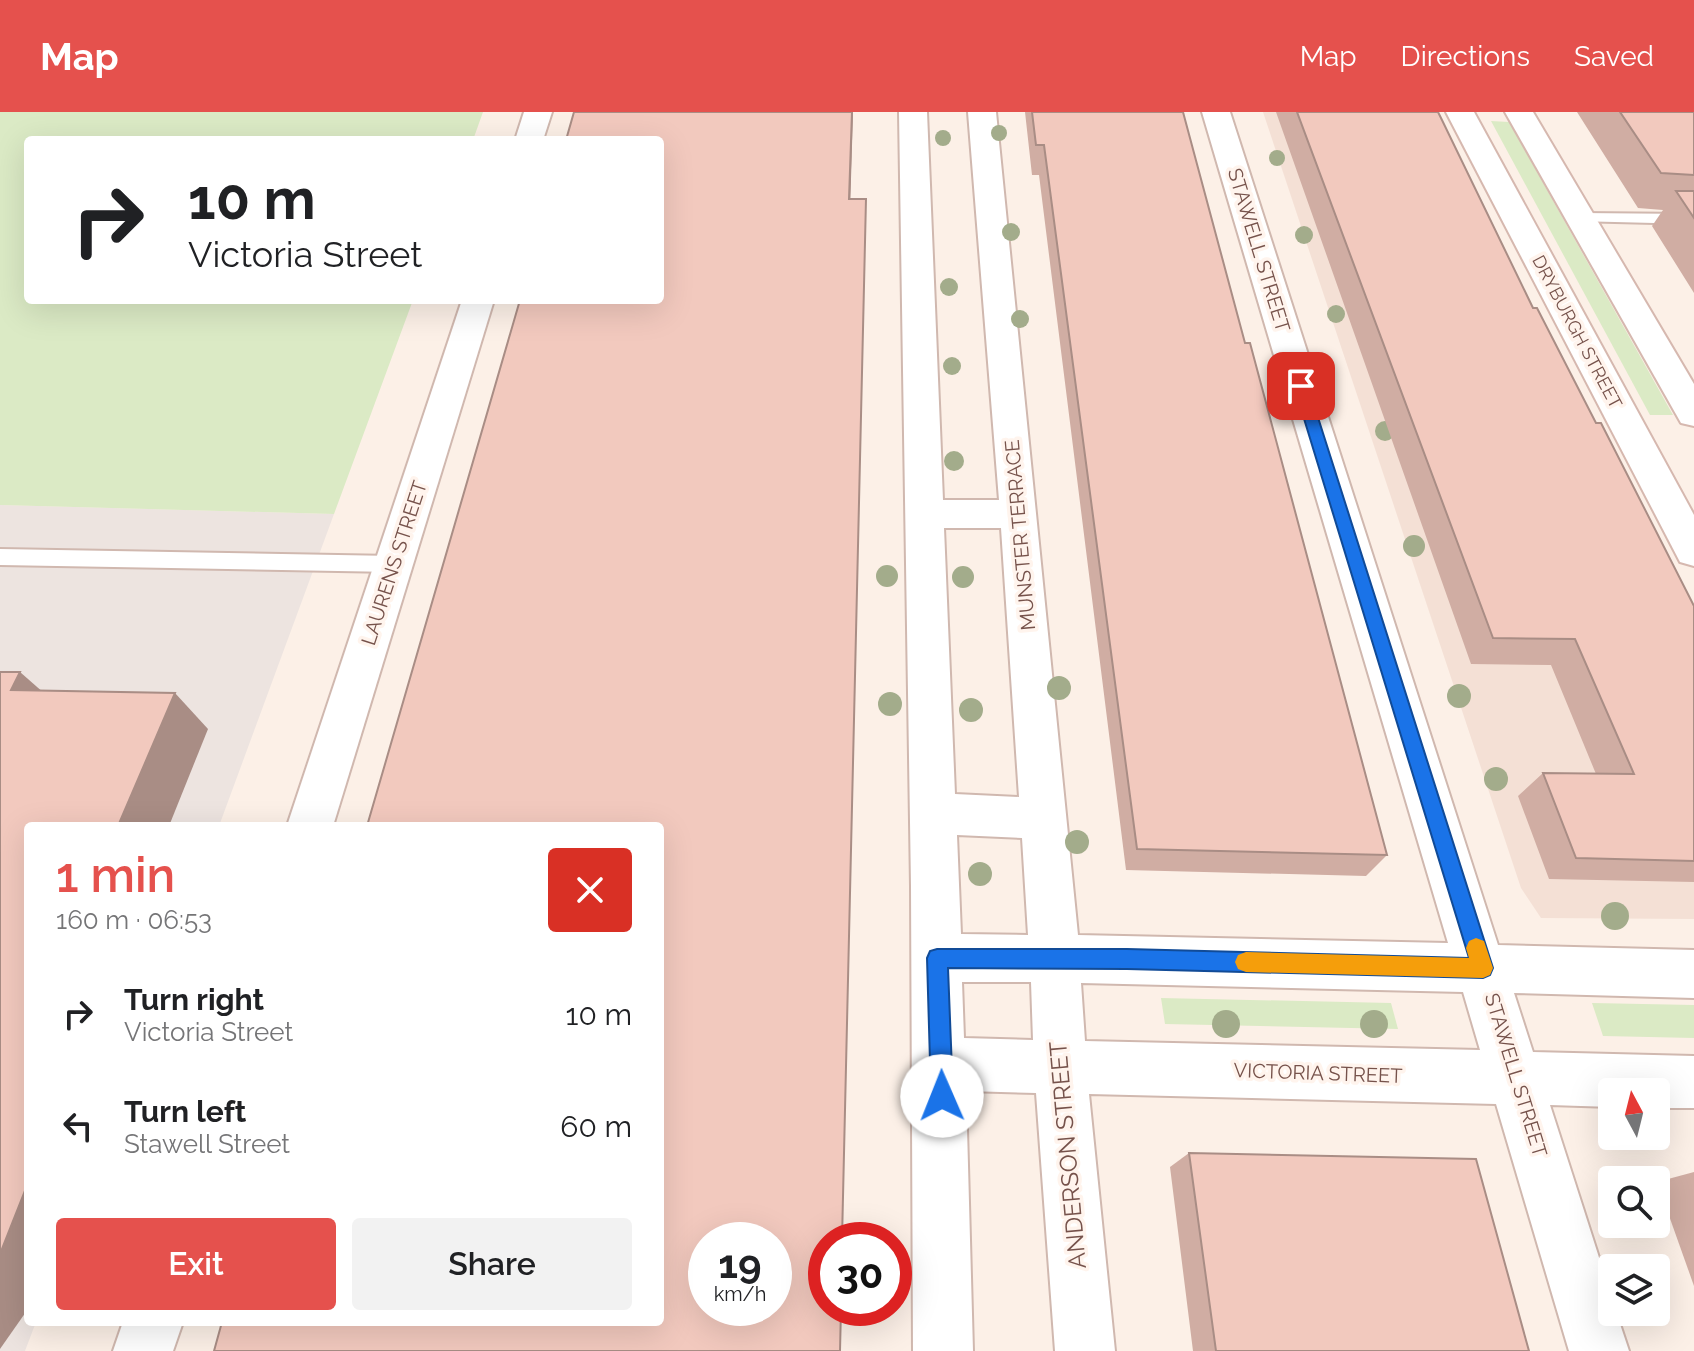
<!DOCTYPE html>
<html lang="en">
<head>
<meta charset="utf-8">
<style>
	body { margin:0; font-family:Raleway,sans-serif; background:#f2f2f2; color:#202124; height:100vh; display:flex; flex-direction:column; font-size:30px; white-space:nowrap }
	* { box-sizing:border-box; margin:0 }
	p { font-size:26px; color:#757577 }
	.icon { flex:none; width:44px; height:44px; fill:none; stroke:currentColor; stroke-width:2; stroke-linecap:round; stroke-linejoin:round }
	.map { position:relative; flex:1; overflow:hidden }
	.side { position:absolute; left:24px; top:710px; width:640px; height:504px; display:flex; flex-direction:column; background:#fff; border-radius:8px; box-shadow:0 8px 32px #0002 }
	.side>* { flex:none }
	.guide { position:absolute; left:24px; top:24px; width:640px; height:168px; border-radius:8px; box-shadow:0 8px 32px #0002; background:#fff; color:#202124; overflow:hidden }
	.needle { width:52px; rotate:353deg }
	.buttons { position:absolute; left:1598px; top:966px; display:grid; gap:16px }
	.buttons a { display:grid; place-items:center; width:72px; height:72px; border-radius:8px; background:#fff; box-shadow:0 8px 32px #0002; font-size:40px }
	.speed { position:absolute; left:688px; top:1110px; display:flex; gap:16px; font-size:40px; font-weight:700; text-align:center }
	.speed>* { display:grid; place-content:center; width:104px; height:104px; border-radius:50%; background:#fff; box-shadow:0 8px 32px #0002; line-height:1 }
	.speed small { font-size:20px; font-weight:400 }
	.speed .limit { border:12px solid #d22; background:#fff; color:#111 }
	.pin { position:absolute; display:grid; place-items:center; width:68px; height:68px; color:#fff; margin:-34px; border-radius:16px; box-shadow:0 4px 12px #0006 }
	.me { position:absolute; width:88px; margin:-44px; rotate:359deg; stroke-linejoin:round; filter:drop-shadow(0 0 6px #0008) }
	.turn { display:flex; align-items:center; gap:28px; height:168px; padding:0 32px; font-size:36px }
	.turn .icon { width:104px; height:104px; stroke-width:2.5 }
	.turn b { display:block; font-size:56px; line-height:68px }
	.round { display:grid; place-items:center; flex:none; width:84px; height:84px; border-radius:8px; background:#f2f2f2 }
	.headline { display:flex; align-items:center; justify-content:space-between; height:136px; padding:0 32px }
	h1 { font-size:48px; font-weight:600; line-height:60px; color:#e5514d }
	.button { display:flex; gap:16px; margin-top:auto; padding:16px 32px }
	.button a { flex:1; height:92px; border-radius:8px; background:#e5514d; color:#fff; font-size:32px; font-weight:600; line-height:92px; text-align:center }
	.button a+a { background:#f2f2f2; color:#202124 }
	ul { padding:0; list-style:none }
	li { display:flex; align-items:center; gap:24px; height:112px; padding:0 32px }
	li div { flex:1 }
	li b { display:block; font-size:30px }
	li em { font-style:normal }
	header { display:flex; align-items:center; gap:48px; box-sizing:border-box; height:112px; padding:0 40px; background:#e5514d; color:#fff }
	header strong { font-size:38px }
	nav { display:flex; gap:44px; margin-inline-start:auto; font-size:28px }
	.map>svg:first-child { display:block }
	.residential { fill:#f4e0d5 }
	.industrial { fill:#ede4e0 }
	.green { fill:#dbeac5 }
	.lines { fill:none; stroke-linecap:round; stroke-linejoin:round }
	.service-casing { stroke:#d0b8af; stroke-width:4 }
	.minor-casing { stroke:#d0b8af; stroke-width:4 }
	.secondary-casing { stroke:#d6b8af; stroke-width:4 }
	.service { fill:#fff; fill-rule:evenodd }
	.minor { fill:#fff; fill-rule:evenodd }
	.secondary { fill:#fff; fill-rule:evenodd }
	.tree { fill:#a3ac8b }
	.wall { fill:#d0ada3 }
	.shaded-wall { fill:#a98d85 }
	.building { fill:#f2c9be; stroke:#a98d85; stroke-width:2; fill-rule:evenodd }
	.route { fill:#1a73e8; stroke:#114b97; stroke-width:2 }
	.slow { fill:#f59e0b }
	.labels { text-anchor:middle; stroke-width:7; stroke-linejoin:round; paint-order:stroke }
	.far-street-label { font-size:18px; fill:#76524b; stroke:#fff4ed }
	.street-label { font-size:20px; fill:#76524b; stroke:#fff4ed }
	.near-street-label { font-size:24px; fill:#76524b; stroke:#fff4ed }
</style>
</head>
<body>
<header>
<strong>Map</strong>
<nav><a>Map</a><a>Directions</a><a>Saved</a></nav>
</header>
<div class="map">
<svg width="1694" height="1239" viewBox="0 0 1694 1239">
	<rect width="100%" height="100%" fill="#fcf0e7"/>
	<polygon class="residential" points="1263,0 1436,0 1694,517 1694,807 1541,806 1521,776"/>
	<polygon class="industrial" points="0,393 334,402 219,714 28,714 28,1210 36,1210 25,1239 0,1239"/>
	<g class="green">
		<polygon points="0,0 483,0 473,28 28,28 28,188 413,188 334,402 0,393"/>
		<polygon points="1491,9 1509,10 1673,303 1650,303"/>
		<polygon points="1161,886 1391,891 1398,917 1165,912"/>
		<polygon points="1592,891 1694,893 1694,926 1603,924"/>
	</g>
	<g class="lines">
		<defs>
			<g id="service">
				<polygon points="1580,101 1694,102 1694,112 1575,109 1572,106"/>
				<polygon points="0,437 394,444 401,447 404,452 401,457 394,460 0,453"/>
			</g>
			<g id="minor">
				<polygon points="524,0 552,0 543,28 515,28"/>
				<path d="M 899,0 L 927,0 L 943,388 L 999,388 L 968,0 L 996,0 L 1078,823 L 1448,831 L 1202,0 L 1230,0 L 1498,833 L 1694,838 L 1694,886 L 1514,881 L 1533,940 L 1694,944 L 1694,996 L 1656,996 L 1656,980 L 1612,980 L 1612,995 L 1550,993 L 1612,1186 L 1612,1200 L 1616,1200 L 1629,1239 L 1569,1239 L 1496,992 L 1089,982 L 1115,1239 L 1055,1239 L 1036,981 L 966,979 L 973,1239 L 913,1239 L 911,774 ZM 944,416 L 1001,416 L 1019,685 L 955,682 ZM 957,723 L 1022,726 L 1028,823 L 961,822 ZM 962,870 L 1031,870 L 1033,928 L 964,926 ZM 1081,871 L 1463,880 L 1480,938 L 1085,929 Z"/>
				<polygon points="462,188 494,188 333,714 287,714"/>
				<polygon points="123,1210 183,1210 173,1239 113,1239"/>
			</g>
			<g id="secondary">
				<polygon points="1446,0 1474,0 1694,403 1694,454 1680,450"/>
				<polygon points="1505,0 1533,0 1694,272 1694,314 1681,311"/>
			</g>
		</defs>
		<use href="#service" class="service-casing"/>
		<use href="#minor" class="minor-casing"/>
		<use href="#secondary" class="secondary-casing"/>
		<use href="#service" class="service"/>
		<use href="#minor" class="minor"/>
		<use href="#secondary" class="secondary"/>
	</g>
	<g class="tree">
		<circle cx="999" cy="21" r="8"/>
		<circle cx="943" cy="26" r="8"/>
		<circle cx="1277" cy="46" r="8"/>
		<circle cx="1011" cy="120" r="9"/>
		<circle cx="1304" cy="123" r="9"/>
		<circle cx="949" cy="175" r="9"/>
		<circle cx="1336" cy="202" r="9"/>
		<circle cx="1020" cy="207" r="9"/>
		<circle cx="952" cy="254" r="9"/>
		<circle cx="1385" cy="319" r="10"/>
		<circle cx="954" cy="349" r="10"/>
		<circle cx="1414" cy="434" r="11"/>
		<circle cx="887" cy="464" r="11"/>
		<circle cx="963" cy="465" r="11"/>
		<circle cx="1059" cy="576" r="12"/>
		<circle cx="1459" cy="584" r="12"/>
		<circle cx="890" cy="592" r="12"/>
		<circle cx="971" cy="598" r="12"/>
		<circle cx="1496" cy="667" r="12"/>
		<circle cx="1077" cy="730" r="12"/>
		<circle cx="980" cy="762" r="12"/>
		<circle cx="1615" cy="804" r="14"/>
		<circle cx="1226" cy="912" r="14"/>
		<circle cx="1374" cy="912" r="14"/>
	</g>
	<g class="wall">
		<polygon points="1025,0 1183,0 1245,231 1387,743 1366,764 1126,758 1039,63 1032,63"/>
		<polygon points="1276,0 1438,0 1533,196 1694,494 1694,770 1549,767 1518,684 1543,661 1596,662 1551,553 1471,552"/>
		<polygon points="1577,0 1694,0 1694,181 1652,114 1663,98 1638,96"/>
		<polygon points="1189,1041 1529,1239 1193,1239 1170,1055"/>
		<polygon points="1694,1060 1694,1174 1657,1070"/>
	</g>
	<g class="shaded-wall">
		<polygon points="852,0 853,0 849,134 849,87"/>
		<polygon points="20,560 61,596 11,578"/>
		<polygon points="175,581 208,617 169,714 118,714"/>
		<polygon points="28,1071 28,1197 0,1237 0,1142"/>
	</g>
	<g class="building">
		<path d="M 574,0 L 852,0 L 849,87 L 866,87 L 842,1128 L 826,1128 L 826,1196 L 841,1196 L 840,1239 L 214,1239 L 222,1210 L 660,1210 L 660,714 L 367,714 L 520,188 L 660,188 L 660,28 L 566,28 ZM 706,1128 L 774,1128 L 774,1196 L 706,1196 Z"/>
		<polygon points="1032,0 1183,0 1245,231 1250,231 1387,743 1137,737 1044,33 1036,33"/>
		<polygon points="1297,0 1438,0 1441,6 1533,196 1537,196 1596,311 1601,311 1694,494 1694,749 1576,746 1543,661 1634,662 1575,527 1493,526"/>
		<polygon points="1620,0 1694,0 1694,63 1661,61"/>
		<polygon points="1676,79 1694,79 1694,106"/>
		<polygon points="0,560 20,560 11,578 175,581 118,714 28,714 28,1071 0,1142"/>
		<polygon points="1189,1041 1476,1047 1529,1239 1216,1239"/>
	</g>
	<polygon class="route" points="1301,269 1308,274 1493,856 1490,863 1483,866 1127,857 948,856 953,984 949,991 942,995 934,991 931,984 927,846 930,839 937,837 1127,837 1469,846 1294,274"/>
	<polygon class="slow" points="1476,826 1484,829 1493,856 1490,863 1483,866 1246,860 1238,857 1235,850 1238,843 1246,840 1469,846 1466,836 1469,829"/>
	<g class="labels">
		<g class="far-street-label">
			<text transform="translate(1577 220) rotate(62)" y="6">DRYBURGH STREET</text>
		</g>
		<g class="street-label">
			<text transform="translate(1259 138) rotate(73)" y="7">STAWELL STREET</text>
			<text transform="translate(1020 423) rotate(-95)" y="7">MUNSTER TERRACE</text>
			<text transform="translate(394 451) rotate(-72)" y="7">LAURENS STREET</text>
			<text transform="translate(1318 961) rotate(2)" y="7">VICTORIA STREET</text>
			<text transform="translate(1516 963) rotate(73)" y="7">STAWELL STREET</text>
		</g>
		<g class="near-street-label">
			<text transform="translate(1068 1043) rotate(-95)" y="8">ANDERSON STREET</text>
		</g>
	</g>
</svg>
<div class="buttons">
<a><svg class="needle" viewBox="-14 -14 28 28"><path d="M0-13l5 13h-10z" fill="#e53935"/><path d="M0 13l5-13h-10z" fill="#757577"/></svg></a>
<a><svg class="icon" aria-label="search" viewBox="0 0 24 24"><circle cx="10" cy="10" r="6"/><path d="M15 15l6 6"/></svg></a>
<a><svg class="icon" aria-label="layers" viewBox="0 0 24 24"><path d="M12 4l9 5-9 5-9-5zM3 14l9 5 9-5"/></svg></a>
</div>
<div class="speed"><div>19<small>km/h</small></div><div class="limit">30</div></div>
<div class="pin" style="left:1301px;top:274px;background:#d93025"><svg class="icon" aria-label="arrive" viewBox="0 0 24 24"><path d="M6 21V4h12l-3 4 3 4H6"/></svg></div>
<svg class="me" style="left:942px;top:984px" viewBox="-20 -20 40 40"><circle r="19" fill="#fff"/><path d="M0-13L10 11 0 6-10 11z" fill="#1a73e8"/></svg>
<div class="guide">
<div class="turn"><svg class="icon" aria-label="right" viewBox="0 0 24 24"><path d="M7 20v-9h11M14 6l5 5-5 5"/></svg><div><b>10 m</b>Victoria Street</div></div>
</div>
<section class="side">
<div class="headline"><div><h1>1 min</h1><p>160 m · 06:53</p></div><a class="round" style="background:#d93025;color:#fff"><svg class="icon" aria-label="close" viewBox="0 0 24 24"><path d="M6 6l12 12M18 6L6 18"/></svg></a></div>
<ul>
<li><svg class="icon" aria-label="right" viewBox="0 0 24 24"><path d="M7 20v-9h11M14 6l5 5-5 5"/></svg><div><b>Turn right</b><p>Victoria Street</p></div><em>10 m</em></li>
<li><svg class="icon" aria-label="left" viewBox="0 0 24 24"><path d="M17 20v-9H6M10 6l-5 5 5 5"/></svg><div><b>Turn left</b><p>Stawell Street</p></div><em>60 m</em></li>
</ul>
<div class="button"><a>Exit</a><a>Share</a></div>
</section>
</div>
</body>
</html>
